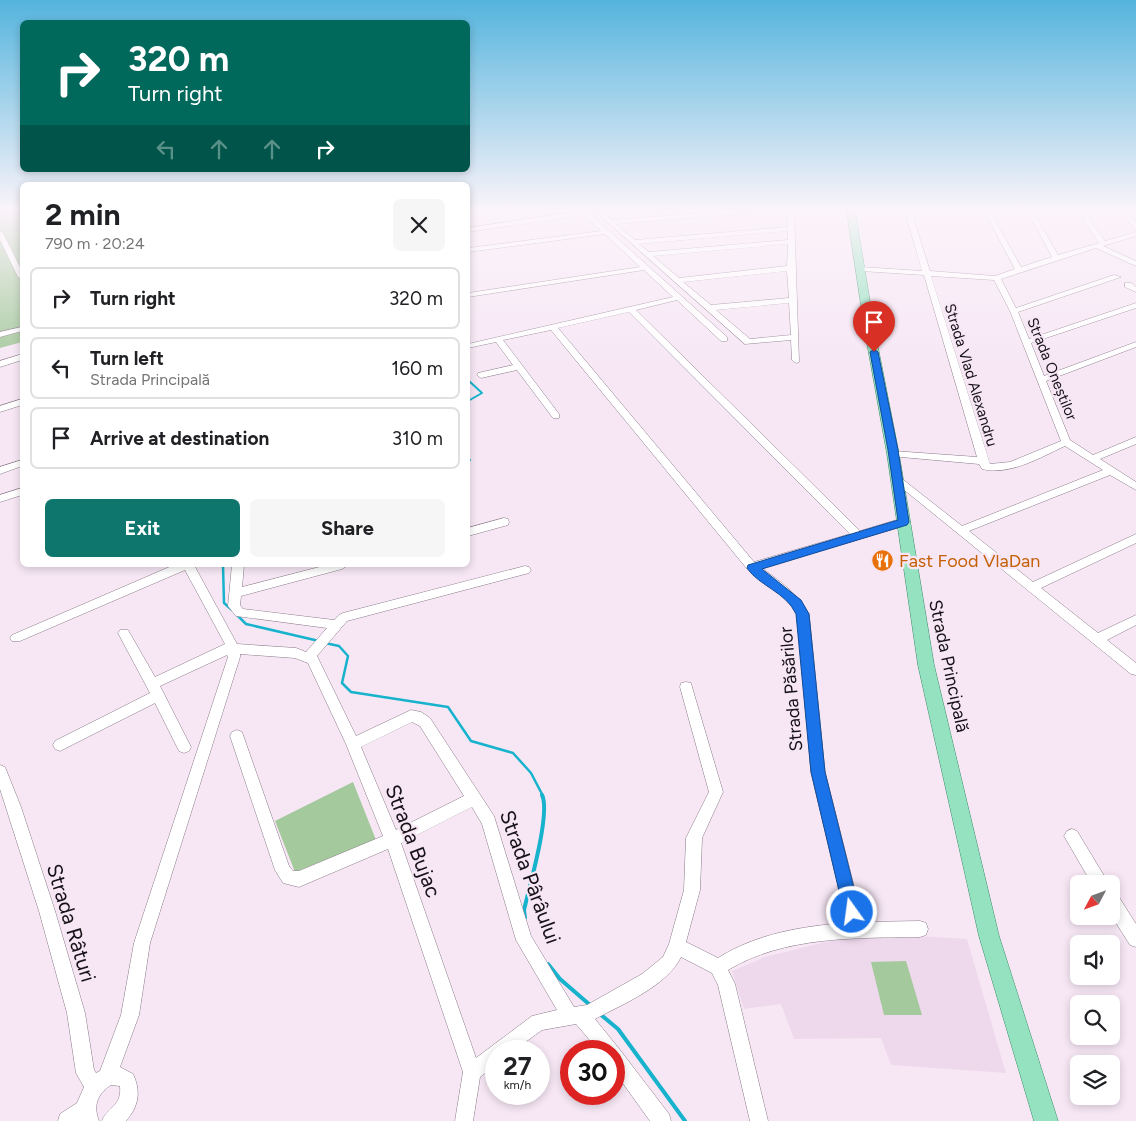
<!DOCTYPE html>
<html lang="en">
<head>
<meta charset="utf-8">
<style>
	body { margin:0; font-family:Figtree,sans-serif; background:#f6f6f6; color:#202124; height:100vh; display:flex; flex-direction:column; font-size:19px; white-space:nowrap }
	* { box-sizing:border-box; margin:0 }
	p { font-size:16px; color:#757577 }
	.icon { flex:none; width:28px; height:28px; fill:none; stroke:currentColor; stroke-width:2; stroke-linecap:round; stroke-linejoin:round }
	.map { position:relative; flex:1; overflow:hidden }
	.details { position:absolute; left:20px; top:182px; width:450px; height:385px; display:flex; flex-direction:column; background:#fff; border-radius:8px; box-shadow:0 2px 8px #0003 }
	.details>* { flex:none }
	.banner { position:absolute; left:20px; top:20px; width:450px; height:152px; border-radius:8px; box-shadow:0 2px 8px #0003; background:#00695c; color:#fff; overflow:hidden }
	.needle { width:32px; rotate:229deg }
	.tools { position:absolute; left:1070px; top:875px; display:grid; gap:10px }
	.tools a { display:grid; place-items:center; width:50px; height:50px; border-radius:8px; background:#fff; box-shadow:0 2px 8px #0003; font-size:25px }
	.speed { position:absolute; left:485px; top:1040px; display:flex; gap:10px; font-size:25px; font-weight:700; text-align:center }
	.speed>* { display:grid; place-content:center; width:65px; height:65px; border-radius:50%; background:#fff; box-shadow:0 2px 8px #0003; line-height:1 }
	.speed small { font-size:12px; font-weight:400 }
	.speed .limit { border:8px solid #d22; background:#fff; color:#111 }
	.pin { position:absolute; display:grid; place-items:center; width:42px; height:42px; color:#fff; margin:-51px -21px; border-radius:50% 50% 50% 0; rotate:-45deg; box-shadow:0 0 5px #0007 }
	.pin .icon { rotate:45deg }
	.me { position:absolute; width:55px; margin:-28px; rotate:346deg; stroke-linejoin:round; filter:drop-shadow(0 0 4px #0008) }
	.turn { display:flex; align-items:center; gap:18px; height:105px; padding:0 25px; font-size:22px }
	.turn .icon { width:65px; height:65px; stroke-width:2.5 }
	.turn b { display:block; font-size:35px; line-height:42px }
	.lanes { display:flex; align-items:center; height:48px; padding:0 25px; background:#0003; justify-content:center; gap:25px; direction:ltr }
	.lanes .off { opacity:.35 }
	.round { display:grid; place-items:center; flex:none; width:52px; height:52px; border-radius:8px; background:#f6f6f6 }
	.summary { display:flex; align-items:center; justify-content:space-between; height:85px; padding:0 25px }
	h1 { font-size:30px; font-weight:700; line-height:38px }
	.action { display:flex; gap:10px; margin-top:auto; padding:10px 25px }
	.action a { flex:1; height:58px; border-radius:8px; background:#0f766e; color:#fff; font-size:20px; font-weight:700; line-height:58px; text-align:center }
	.action a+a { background:#f6f6f6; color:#202124 }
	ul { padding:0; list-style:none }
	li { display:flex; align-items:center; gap:15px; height:62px; margin:0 10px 8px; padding:0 15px; border:2px solid #e0e0e0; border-radius:8px }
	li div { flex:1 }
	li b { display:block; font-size:19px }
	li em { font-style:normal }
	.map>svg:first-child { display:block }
	.built { fill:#eed8ec }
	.green { fill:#a4c99c }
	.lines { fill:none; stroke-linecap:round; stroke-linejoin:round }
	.stream-far2 { stroke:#17b3cd; stroke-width:2 }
	.stream-far1 { stroke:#17b3cd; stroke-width:2.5 }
	.stream { stroke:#17b3cd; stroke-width:4 }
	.minor-casing { stroke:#897b88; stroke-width:1 }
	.major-casing { stroke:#398c68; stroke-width:1 }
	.minor { fill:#fff; fill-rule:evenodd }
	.major { fill:#94e2bf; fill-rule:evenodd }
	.route { fill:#1a73e8; stroke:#114b97 }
	.labels { text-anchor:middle; stroke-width:4.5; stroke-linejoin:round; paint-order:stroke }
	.far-street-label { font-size:15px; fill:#171217; stroke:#f7e7f5 }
	.food-label { font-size:18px; fill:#c56008; stroke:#f7e7f5; text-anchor:start }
	.street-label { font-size:18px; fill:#171217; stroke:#f7e7f5 }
	.near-street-label { font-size:21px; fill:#171217; stroke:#f7e7f5 }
</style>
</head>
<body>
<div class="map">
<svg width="1136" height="1121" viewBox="0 0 1136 1121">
	<rect width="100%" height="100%" fill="#f7e7f5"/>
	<polygon class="built" points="885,934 967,939 1006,1073 891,1065 881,1038 794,1039 781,1004 744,1009 732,971 765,957 846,937"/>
	<g class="green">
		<polygon points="0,211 22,211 22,342 0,348"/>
		<polygon points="353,782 376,840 295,872 275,821"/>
		<polygon points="906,961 922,1015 884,1015 871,962"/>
	</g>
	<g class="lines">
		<g class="stream-far2">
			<polyline points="468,380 482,393 468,401"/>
			<polyline points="468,458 470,460 468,462"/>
		</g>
		<g class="stream-far1">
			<polyline points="223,565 224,603 232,610"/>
			<polyline points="236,614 246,624 319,641"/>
			<polyline points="325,643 339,646 348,656 342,683 351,692 448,707 471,741 513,753 531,773 543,796"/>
		</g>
		<g class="stream">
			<path d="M 525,918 L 524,910 C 529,888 551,813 542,795"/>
			<polyline points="548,964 560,979 590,1005"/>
			<polyline points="600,1014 618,1029 685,1121"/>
		</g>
		<defs>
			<g id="minor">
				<path d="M 580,211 L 588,212 L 727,337 L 727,341 L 721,341 L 677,300 L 636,310 L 860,531 L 903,518 L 908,522 L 907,525 L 762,568 C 781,583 797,592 809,614 L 825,772 L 863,922 L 920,921 L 926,923 L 928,929 L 926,935 L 920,937 C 857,938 784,936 728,970 L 735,984 L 768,1121 L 750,1121 L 718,985 L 712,973 L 681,957 C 667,986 623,1004 595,1019 L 620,1050 L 669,1114 L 671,1121 L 650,1121 L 614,1071 L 614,1051 L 599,1051 L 576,1024 L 542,1030 L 513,1051 L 496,1051 L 496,1065 L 480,1077 L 473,1121 L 455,1121 L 463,1072 L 388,849 L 299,887 L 283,883 L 275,870 L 230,736 L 232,732 L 237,730 L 242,732 L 289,866 L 293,871 L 299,871 L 383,836 L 346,744 L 308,663 L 295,658 L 240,654 L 240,657 L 150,943 L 139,1015 L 120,1067 L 133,1074 C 141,1091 139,1106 126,1121 L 102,1121 C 108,1106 122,1107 120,1086 L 111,1085 C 97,1094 93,1106 99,1121 L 58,1121 L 60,1114 L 77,1103 L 84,1087 L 76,1073 L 67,1013 L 39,911 L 0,789 L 0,765 L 5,767 L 21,807 L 55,911 L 85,1013 L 94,1070 L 96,1073 L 100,1071 L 121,1015 L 134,943 L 228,657 L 227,655 L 160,686 L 191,747 L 189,751 L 184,753 L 179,751 L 155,703 L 60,751 L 55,749 L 53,745 L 55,741 L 150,693 L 118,633 L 120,630 L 128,630 L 155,677 L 225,644 L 185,570 L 20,641 L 12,641 L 10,638 L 12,635 L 174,565 L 194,565 L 237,644 L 296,648 L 306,652 L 327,628 L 236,616 L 228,606 L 232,565 L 244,565 L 242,587 L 327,565 L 348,565 L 342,569 L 241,596 L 240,605 L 243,609 L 334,620 L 339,615 L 343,613 L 525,566 L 529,567 L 531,570 L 529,573 L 347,621 L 317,656 L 356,736 L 411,710 L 421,712 L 430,718 L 494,816 L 531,936 L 574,1007 L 587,1005 L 642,974 L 663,957 L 669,944 L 684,890 L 686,838 L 709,792 L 680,687 L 681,683 L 686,682 L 691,683 L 692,687 L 723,792 L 702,838 L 700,890 L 686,942 L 718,958 C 756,934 802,926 847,923 L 811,772 L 797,614 C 787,595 765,583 748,570 L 551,330 L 503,340 L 559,414 L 559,418 L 553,418 L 517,370 L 481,378 L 477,375 L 478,373 L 513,365 L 496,342 L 468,348 L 468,344 L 673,297 L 644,270 L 468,297 L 468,293 L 640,267 L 605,234 L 468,252 L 468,248 L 601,231 L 584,215 L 468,232 L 468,228 ZM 629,312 L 850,534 L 754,562 L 558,328 ZM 412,722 L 420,726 L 464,796 L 396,830 L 361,747 ZM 472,807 L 482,824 L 516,940 L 557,1010 L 532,1016 L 476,1058 L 401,843 Z"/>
				<path d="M 595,211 L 602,211 L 612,220 L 727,211 L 751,211 L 748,213 L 616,224 L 635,240 L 788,227 L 788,211 L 794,211 L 799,362 L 796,363 L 792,360 L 791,340 L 745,344 ZM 788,231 L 788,240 L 649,252 L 639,244 ZM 788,244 L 787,266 L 679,278 L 653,256 ZM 787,271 L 789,298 L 711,305 L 683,282 ZM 789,303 L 791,335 L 750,339 L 716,310 Z"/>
				<path d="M 905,211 L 911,211 L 930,271 L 995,276 L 1015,269 L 984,211 L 990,211 L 1021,267 L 1052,257 L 1027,211 L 1033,211 L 1058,255 L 1099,243 L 1078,211 L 1084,211 L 1105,241 L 1136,232 L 1136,236 L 1103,246 L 1136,261 L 1136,266 L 1096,248 L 1001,279 L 1016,308 L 1114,275 L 1121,277 L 1018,312 L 1029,339 L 1136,303 L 1136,308 L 1031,343 L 1044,376 L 1136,342 L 1136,347 L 1046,381 L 1070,440 L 1093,455 L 1136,437 L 1136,444 L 1100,459 L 1136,482 L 1136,490 L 1110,475 L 969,531 L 1033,582 L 1136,534 L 1136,543 L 1041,588 L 1098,633 L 1136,615 L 1136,625 L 1107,640 L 1136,663 L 1136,675 L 1131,674 L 892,480 L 897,477 L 901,478 L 962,526 L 1103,470 L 1065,446 C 1041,457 1010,476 982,469 L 979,464 L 890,456 L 888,454 L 890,452 L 893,451 L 977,457 L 924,275 L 861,271 L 857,269 L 861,267 L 922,271 ZM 931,276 L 994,280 L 1010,311 L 1061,441 L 1010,462 L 990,464 Z"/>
				<polygon points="1121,211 1127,211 1136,222 1136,229 1134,228"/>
				<polygon points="0,231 3,233 22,271 22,279 18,277 0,240"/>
				<polygon points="1125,283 1131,283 1136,287 1136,292 1125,287"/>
				<polygon points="22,327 22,331 0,337 0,332"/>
				<polygon points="19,355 22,355 22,360 0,367 0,361"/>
				<polygon points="22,399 22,405 0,412 0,406"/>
				<polygon points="22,460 22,466 0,474 0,467"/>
				<polygon points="22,488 22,495 0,502 0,495"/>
				<polygon points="504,518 508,519 509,522 508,525 468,536 468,528"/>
				<polygon points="1072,829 1077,831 1109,884 1092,884 1064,836 1067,831"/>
				<polygon points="1111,892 1117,894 1136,924 1136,947 1130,945 1111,915"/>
			</g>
			<polygon id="major" points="847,211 855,211 875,332 899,454 934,665 999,936 1058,1121 1034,1121 979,936 918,665 887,454 865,332"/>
		</defs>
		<use href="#minor" class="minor-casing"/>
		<use href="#major" class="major-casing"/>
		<use href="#minor" class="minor"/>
		<use href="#major" class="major"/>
	</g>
	<linearGradient id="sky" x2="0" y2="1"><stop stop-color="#54b4dd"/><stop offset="0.57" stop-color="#fbf4fa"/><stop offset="1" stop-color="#fbf4fa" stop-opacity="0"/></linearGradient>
	<rect width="1136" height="368" fill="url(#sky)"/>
	<path class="route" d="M 874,349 L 878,352 L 898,450 L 909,522 L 907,525 L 762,569 L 801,600 L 809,614 L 825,772 L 860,912 L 858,917 L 852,920 L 847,917 L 844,912 L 811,772 L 796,614 C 786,592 759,586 747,568 L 748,565 L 898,520 L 888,450 L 870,352 Z"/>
	<defs>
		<symbol id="restaurant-disc" viewBox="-11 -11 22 22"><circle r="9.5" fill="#e8710a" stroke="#f7e7f5"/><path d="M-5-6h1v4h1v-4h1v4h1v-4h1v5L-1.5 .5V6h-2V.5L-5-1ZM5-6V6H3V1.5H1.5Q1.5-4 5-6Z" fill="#fff"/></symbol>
	</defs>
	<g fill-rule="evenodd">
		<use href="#restaurant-disc" x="870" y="548" width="25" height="25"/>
	</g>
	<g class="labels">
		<g class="far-street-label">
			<text transform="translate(1052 369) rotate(68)" y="5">Strada Oneștilor</text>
			<text transform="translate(971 375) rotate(73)" y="5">Strada Vlad Alexandru</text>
		</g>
		<g class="food-label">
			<text x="899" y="567">Fast Food VlaDan</text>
		</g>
		<g class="street-label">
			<text transform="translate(949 666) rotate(78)" y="6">Strada Principală</text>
			<text transform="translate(791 689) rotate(-95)" y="6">Strada Păsărilor</text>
		</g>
		<g class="near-street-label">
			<text transform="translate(413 841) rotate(69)" y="7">Strada Bujac</text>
			<text transform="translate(530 877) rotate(70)" y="7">Strada Pârâului</text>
			<text transform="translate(71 923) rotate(73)" y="7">Strada Râturi</text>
		</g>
	</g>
</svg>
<div class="tools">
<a><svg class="needle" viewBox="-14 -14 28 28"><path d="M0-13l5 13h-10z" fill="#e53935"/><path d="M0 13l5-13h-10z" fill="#757577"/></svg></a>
<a><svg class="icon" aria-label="sound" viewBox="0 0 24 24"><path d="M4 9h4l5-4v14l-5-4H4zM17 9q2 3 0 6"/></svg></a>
<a><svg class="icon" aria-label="search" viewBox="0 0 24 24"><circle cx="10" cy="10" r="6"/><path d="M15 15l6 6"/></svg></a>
<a><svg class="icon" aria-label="layers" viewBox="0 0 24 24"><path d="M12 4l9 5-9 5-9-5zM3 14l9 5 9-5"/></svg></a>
</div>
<div class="speed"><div>27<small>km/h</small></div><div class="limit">30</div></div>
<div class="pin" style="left:874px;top:352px;background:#d93025"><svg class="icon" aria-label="arrive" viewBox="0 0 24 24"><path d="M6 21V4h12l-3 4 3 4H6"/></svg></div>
<svg class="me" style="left:852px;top:912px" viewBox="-20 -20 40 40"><circle r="17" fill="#1a73e8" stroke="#fff" stroke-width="3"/><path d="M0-11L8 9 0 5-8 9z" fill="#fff"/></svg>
<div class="banner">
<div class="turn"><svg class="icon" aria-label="right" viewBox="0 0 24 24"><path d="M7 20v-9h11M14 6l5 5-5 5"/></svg><div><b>320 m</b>Turn right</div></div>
<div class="lanes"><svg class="icon off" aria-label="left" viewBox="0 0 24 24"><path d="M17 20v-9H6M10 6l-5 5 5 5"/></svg><svg class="icon off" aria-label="ahead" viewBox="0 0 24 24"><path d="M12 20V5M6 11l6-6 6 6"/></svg><svg class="icon off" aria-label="ahead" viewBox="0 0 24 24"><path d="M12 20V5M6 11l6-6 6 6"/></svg><svg class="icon" aria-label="right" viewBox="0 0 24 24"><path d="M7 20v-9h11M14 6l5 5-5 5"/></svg></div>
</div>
<section class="details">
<div class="summary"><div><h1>2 min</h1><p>790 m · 20:24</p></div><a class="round"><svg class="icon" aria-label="close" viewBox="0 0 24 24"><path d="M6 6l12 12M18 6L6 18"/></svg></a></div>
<ul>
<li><svg class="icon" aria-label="right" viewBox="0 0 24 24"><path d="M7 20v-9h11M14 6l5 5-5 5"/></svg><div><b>Turn right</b></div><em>320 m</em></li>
<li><svg class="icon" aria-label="left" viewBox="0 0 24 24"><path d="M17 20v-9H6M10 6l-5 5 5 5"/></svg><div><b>Turn left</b><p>Strada Principală</p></div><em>160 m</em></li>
<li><svg class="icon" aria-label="arrive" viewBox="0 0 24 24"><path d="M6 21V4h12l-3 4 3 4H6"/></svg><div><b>Arrive at destination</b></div><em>310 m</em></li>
</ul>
<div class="action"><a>Exit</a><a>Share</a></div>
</section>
</div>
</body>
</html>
